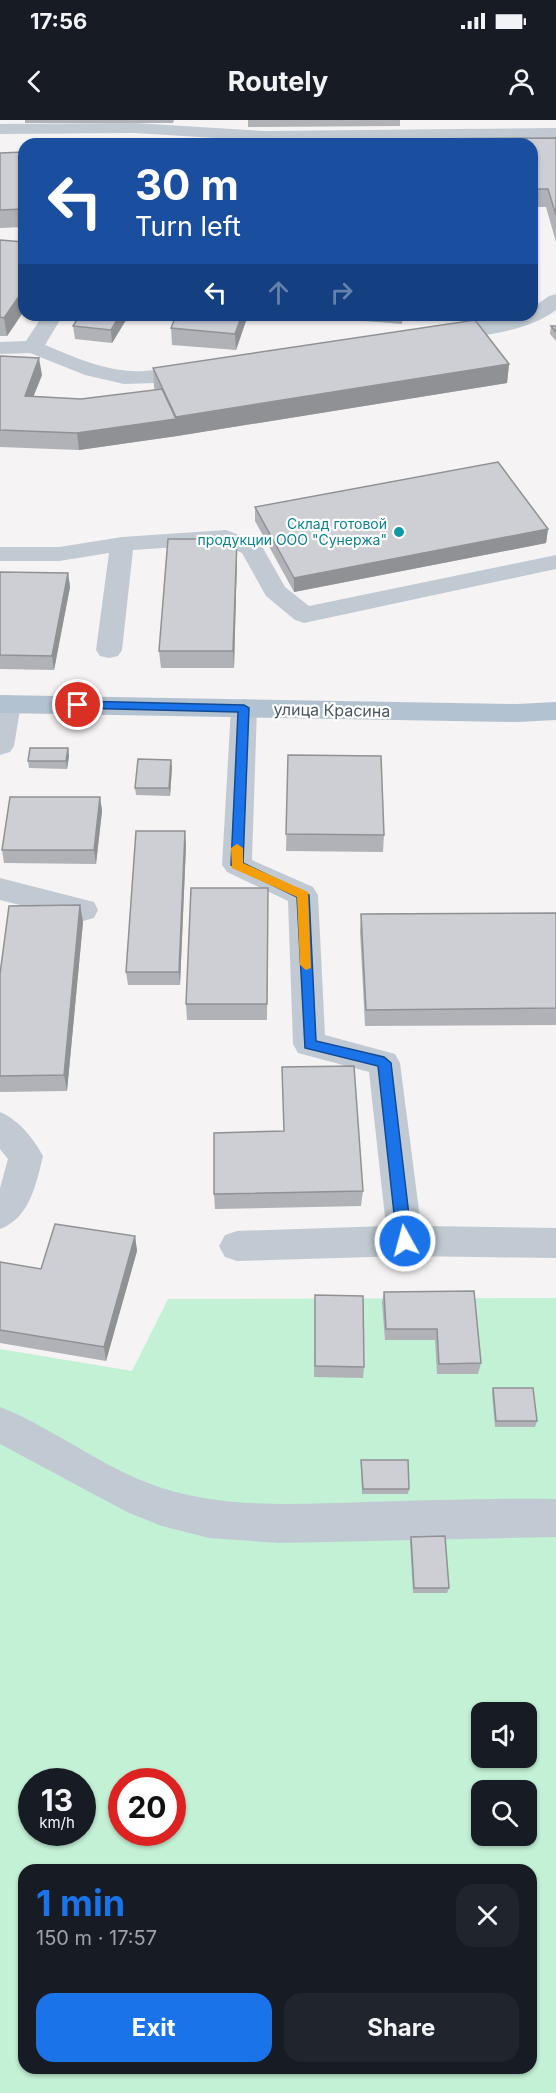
<!DOCTYPE html>
<html lang="en">
<head>
<meta charset="utf-8">
<style>
	body { margin:0; font-family:Inter,sans-serif; background:#20242c; color:#f1f3f6; height:100vh; display:flex; flex-direction:column; font-size:22px; white-space:nowrap }
	* { box-sizing:border-box; margin:0 }
	p { font-size:20px; color:#9ea1a6 }
	.icon { flex:none; width:33px; height:33px; fill:none; stroke:currentColor; stroke-width:2; stroke-linecap:round; stroke-linejoin:round }
	.map { position:relative; flex:1; overflow:hidden }
	.side { position:absolute; left:18px; top:1744px; width:519px; height:210px; display:flex; flex-direction:column; background:#171b24; border-radius:18px; box-shadow:0 2px 4px #0004 }
	.side>* { flex:none }
	.guide { position:absolute; left:18px; top:18px; width:520px; height:183px; border-radius:18px; box-shadow:0 2px 4px #0004; background:#1a4fa0; color:#fff; overflow:hidden }
	.tools { position:absolute; left:471px; top:1582px; display:grid; gap:12px }
	.tools a { display:grid; place-items:center; width:66px; height:66px; border-radius:12px; background:#171b24; box-shadow:0 2px 4px #0004; font-size:30px }
	.speed { position:absolute; left:18px; top:1648px; display:flex; gap:12px; font-size:30px; font-weight:700; text-align:center }
	.speed>* { display:grid; place-content:center; width:78px; height:78px; border-radius:50%; background:#171b24; box-shadow:0 2px 4px #0004; line-height:1 }
	.speed small { font-size:15px; font-weight:400 }
	.speed .limit { border:9px solid #d22; background:#fff; color:#111 }
	.pin { position:absolute; display:grid; place-items:center; width:51px; height:51px; color:#fff; margin:-26px; border:3px solid #fff; border-radius:50%; box-shadow:0 2px 6px #0007 }
	.me { position:absolute; width:66px; margin:-33px; rotate:353deg; stroke-linejoin:round; filter:drop-shadow(0 0 4px #0008) }
	.turn { display:flex; align-items:center; gap:21px; height:126px; padding:0 18px; font-size:27px }
	.turn .icon { width:78px; height:78px; stroke-width:2.5 }
	.turn b { display:block; font-size:42px; line-height:51px }
	.lanes { display:flex; align-items:center; height:57px; padding:0 18px; background:#0003; justify-content:center; gap:30px; direction:ltr }
	.lanes .off { opacity:.35 }
	.round { display:grid; place-items:center; flex:none; width:63px; height:63px; border-radius:18px; background:#20242c }
	.summary { display:flex; align-items:center; justify-content:space-between; height:102px; padding:0 18px }
	h1 { font-size:36px; font-weight:700; line-height:45px; color:#1a73e8 }
	.cta { display:flex; gap:12px; margin-top:auto; padding:12px 18px }
	.cta a { flex:1; height:69px; border-radius:18px; background:#1a73e8; color:#fff; font-size:24px; font-weight:700; line-height:69px; text-align:center }
	.cta a+a { background:#20242c; color:#f1f3f6 }
	.status { display:flex; justify-content:space-between; align-items:center; height:42px; padding:0 30px; background:#171b24; direction:ltr }
	.status svg { height:16px; fill:currentColor }
	header { display:flex; justify-content:space-between; align-items:center; height:78px; padding:0 18px; background:#171b24; font-size:27px; font-weight:700 }
	.map>svg:first-child { display:block }
	.green { fill:#c3f1d5; fill-rule:evenodd }
	.lines { fill:none; stroke-linecap:round; stroke-linejoin:round }
	.minor { fill:#c1cad2; fill-rule:evenodd }
	.major { fill:#b3c2d1; fill-rule:evenodd }
	.wall { fill:#b0b2b7 }
	.shaded-wall { fill:#909195 }
	.building { fill:#cdcfd5; stroke:#909195; stroke-width:1.5 }
	.route { fill:#1a73e8; stroke:#114b97; stroke-width:1.5 }
	.slow { fill:#f59e0b }
	.culture-dot { fill:#0f9aa8; stroke:#fff; stroke-width:2 }
	.labels { text-anchor:middle; stroke-width:4.5; stroke-linejoin:round; paint-order:stroke }
	.far-culture-label { font-size:14px; fill:#0d838f; stroke:#fff; text-anchor:end }
	.street-label { font-size:16px; fill:#4a5661; stroke:#fff }
</style>
</head>
<body>
<div class="status"><b>17:56</b><svg viewBox="0 0 49 12"><path d="M0 12V9h3v3zM5 12V6h3v6zM10 12V3h3v9zM15 12V0h3v12zM26 1h20v11H26zM47 4h2v5h-2z"/></svg></div>
<header><svg class="icon" aria-label="back" viewBox="0 0 24 24"><path d="M15 5l-7 7 7 7"/></svg>Routely<svg class="icon" aria-label="person" viewBox="0 0 24 24"><circle cx="12" cy="8" r="4"/><path d="M4 21q1-7 8-7t8 7"/></svg></header>
<div class="map">
<svg width="556" height="1973" viewBox="0 0 556 1973">
	<rect width="100%" height="100%" fill="#f5f3f3"/>
	<path class="green" d="M 556,1178 L 556,1973 L 0,1973 L 0,1229 L 132,1251 L 168,1179 ZM 482,1593 L 526,1593 L 526,1638 L 482,1638 ZM 32,1662 L 82,1662 L 82,1713 L 32,1713 ZM 122,1662 L 172,1662 L 172,1713 L 122,1713 ZM 482,1671 L 526,1671 L 526,1716 L 482,1716 ZM 24,1750 L 531,1750 L 531,1948 L 24,1948 Z"/>
	<g class="lines">
		<g class="minor">
			<polygon points="135,3 264,11 556,8 556,18 264,21 135,13 0,14 0,4"/>
			<path d="M 556,174 L 556,190 C 524,214 475,216 436,221 L 429,219 L 426,215 L 429,211 L 436,209 L 512,195 L 532,195 L 532,188 L 549,176 Z"/>
			<path d="M 43,195 L 63,195 L 45,225 C 77,238 108,253 144,251 C 164,250 187,242 205,247 L 209,251 L 205,255 L 156,263 L 124,264 L 85,255 L 30,233 L 0,234 L 0,222 L 26,221 Z"/>
			<polygon points="226,410 260,423 285,467 309,486 556,435 556,449 304,503 295,500 266,476 242,433 223,424 133,430 122,530 118,536 109,538 100,536 96,530 109,433 59,441 0,441 0,427 59,427 122,417"/>
			<polygon points="8,575 17,578 21,584 14,626 10,632 0,635 0,578"/>
			<polygon points="244,579 253,582 257,588 252,740 313,767 318,775 325,915 395,934 400,943 421,1106 556,1108 556,1138 405,1136 237,1141 225,1137 219,1126 225,1115 237,1111 386,1106 369,952 298,933 293,924 288,781 227,752 222,745 231,588 235,582"/>
			<polygon points="0,758 94,782 98,790 94,798 83,801 0,780"/>
			<path d="M 0,992 C 18,999 34,1019 43,1036 C 36,1064 30,1098 0,1109 L 0,1068 L 8,1039 L 0,1029 Z"/>
			<path d="M 0,1287 C 56,1309 105,1350 162,1368 C 228,1389 297,1384 365,1382 C 429,1380 492,1378 556,1379 L 556,1417 L 279,1423 L 209,1418 L 162,1406 L 127,1392 L 0,1324 Z"/>
		</g>
		<polygon class="major" points="0,575 517,584 556,582 556,600 517,602 0,593"/>
	</g>
	<g class="wall">
		<polygon points="25,0 174,0 173,3 25,3"/>
		<polygon points="248,0 400,0 400,6 248,7"/>
		<polygon points="556,18 556,122 546,87 532,87 532,24"/>
		<polygon points="24,32 24,107 0,108 0,33"/>
		<polygon points="0,120 24,122 24,191 7,216 0,216"/>
		<polygon points="129,195 112,223 75,219 73,206"/>
		<polygon points="248,195 236,230 172,225 171,208"/>
		<polygon points="292,195 403,195 402,204"/>
		<polygon points="551,206 556,206 556,221 550,214"/>
		<polygon points="0,236 42,255 33,276 81,279 155,270 154,267 153,248 509,244 507,263 177,316 79,330 0,327"/>
		<polygon points="255,387 548,409 546,423 294,472 255,401"/>
		<polygon points="237,436 234,548 161,548 159,531"/>
		<polygon points="0,452 68,453 70,467 54,550 0,549"/>
		<polygon points="68,628 69,636 67,649 29,648 28,641"/>
		<polygon points="288,635 384,715 383,732 286,731"/>
		<polygon points="172,647 170,676 136,675 135,668"/>
		<polygon points="100,677 102,691 96,744 4,743 2,730"/>
		<polygon points="186,725 180,865 128,865 126,852"/>
		<polygon points="268,768 267,900 187,900 186,884"/>
		<polygon points="80,785 83,802 67,971 0,972 0,854"/>
		<polygon points="556,793 556,905 365,906 360,811 361,794"/>
		<polygon points="282,947 363,1071 361,1086 215,1089 214,1074 284,1011"/>
		<polygon points="135,1116 137,1131 106,1241 0,1223 0,1142 41,1149"/>
		<polygon points="474,1171 481,1243 478,1254 437,1254 435,1220 385,1220 382,1183 384,1172"/>
		<polygon points="315,1175 364,1247 363,1258 314,1257"/>
		<polygon points="493,1268 537,1301 535,1307 495,1307 492,1274"/>
		<polygon points="361,1340 409,1369 408,1374 362,1374 361,1345"/>
		<polygon points="411,1417 449,1468 447,1473 413,1473 410,1422"/>
	</g>
	<g class="shaded-wall">
		<polygon points="24,169 24,191 7,216 4,198"/>
		<polygon points="120,195 129,195 112,223 111,210"/>
		<polygon points="242,195 248,195 236,230 235,214"/>
		<polygon points="39,238 42,255 27,293 25,276"/>
		<polygon points="509,244 507,263 177,316 79,330 77,313 176,299 176,297"/>
		<polygon points="548,409 546,423 294,472 294,458"/>
		<polygon points="237,419 237,436 234,548 233,531"/>
		<polygon points="68,453 70,467 54,550 52,536"/>
		<polygon points="68,628 69,636 67,649 66,641"/>
		<polygon points="171,640 172,647 170,676 169,668"/>
		<polygon points="100,677 102,691 96,744 94,730"/>
		<polygon points="185,711 186,725 180,865 179,852"/>
		<polygon points="80,785 83,802 67,971 64,955"/>
		<polygon points="135,1116 137,1131 106,1241 104,1227"/>
	</g>
	<g class="building">
		<polygon points="556,18 556,95 548,69 532,69 532,24 296,24 296,20"/>
		<polygon points="24,32 24,89 0,90 0,33"/>
		<polygon points="0,120 24,122 24,169 4,198 0,197"/>
		<polygon points="80,195 120,195 111,210 73,206"/>
		<polygon points="176,195 242,195 235,214 171,208"/>
		<polygon points="475,200 509,244 176,297 153,248"/>
		<polygon points="551,206 556,206 556,212"/>
		<polygon points="0,236 39,238 25,276 81,279 162,269 176,299 77,313 0,310"/>
		<polygon points="498,342 548,409 294,458 255,387"/>
		<polygon points="168,419 237,419 233,531 159,531"/>
		<polygon points="0,452 68,453 52,536 0,535"/>
		<polygon points="30,628 68,628 66,641 28,641"/>
		<polygon points="288,635 381,636 384,715 286,714"/>
		<polygon points="138,639 171,640 169,668 135,668"/>
		<polygon points="10,677 100,677 94,730 2,730"/>
		<polygon points="136,711 185,711 179,852 126,852"/>
		<polygon points="191,768 268,768 267,884 186,884"/>
		<polygon points="80,785 64,955 0,956 0,854 9,786"/>
		<polygon points="556,793 556,888 366,890 361,794"/>
		<polygon points="354,946 363,1071 214,1074 214,1013 284,1011 282,947"/>
		<polygon points="55,1104 135,1116 104,1227 0,1210 0,1142 41,1149"/>
		<polygon points="474,1171 481,1243 439,1244 437,1209 386,1209 384,1172"/>
		<polygon points="315,1175 363,1176 364,1247 315,1246"/>
		<polygon points="493,1268 533,1268 537,1301 496,1301"/>
		<polygon points="361,1340 408,1340 409,1369 363,1369"/>
		<polygon points="445,1416 449,1468 414,1468 411,1417"/>
	</g>
	<polygon class="route" points="78,581 244,585 249,588 243,743 309,775 316,921 384,937 391,943 412,1121 410,1125 399,1125 397,1121 378,946 305,928 297,777 231,745 238,592 74,588 74,582"/>
	<polygon class="slow" points="237,724 243,728 243,743 308,772 311,848 306,850 300,845 297,777 232,748 231,728"/>
	<circle class="culture-dot" cx="399" cy="412" r="6"/>
	<g class="labels">
		<g class="far-culture-label">
			<text x="387" y="409">Склад готовой<tspan x="387" dy="16">продукции ООО "Сунержа"</tspan></text>
		</g>
		<g class="street-label">
			<text transform="translate(332 590) rotate(1)" y="6">улица Красина</text>
		</g>
	</g>
</svg>
<div class="tools">
<a><svg class="icon" aria-label="sound" viewBox="0 0 24 24"><path d="M4 9h4l5-4v14l-5-4H4zM17 9q2 3 0 6"/></svg></a>
<a><svg class="icon" aria-label="search" viewBox="0 0 24 24"><circle cx="10" cy="10" r="6"/><path d="M15 15l6 6"/></svg></a>
</div>
<div class="speed"><div>13<small>km/h</small></div><div class="limit">20</div></div>
<div class="pin" style="left:78px;top:585px;background:#d93025"><svg class="icon" aria-label="arrive" viewBox="0 0 24 24"><path d="M6 21V4h12l-3 4 3 4H6"/></svg></div>
<svg class="me" style="left:405px;top:1121px" viewBox="-20 -20 40 40"><circle r="17" fill="#1a73e8" stroke="#fff" stroke-width="3"/><path d="M0-11L8 9 0 5-8 9z" fill="#fff"/></svg>
<div class="guide">
<div class="turn"><svg class="icon" aria-label="left" viewBox="0 0 24 24"><path d="M17 20v-9H6M10 6l-5 5 5 5"/></svg><div><b>30 m</b>Turn left</div></div>
<div class="lanes"><svg class="icon" aria-label="left" viewBox="0 0 24 24"><path d="M17 20v-9H6M10 6l-5 5 5 5"/></svg><svg class="icon off" aria-label="ahead" viewBox="0 0 24 24"><path d="M12 20V5M6 11l6-6 6 6"/></svg><svg class="icon off" aria-label="right" viewBox="0 0 24 24"><path d="M7 20v-9h11M14 6l5 5-5 5"/></svg></div>
</div>
<section class="side">
<div class="summary"><div><h1>1 min</h1><p>150 m · 17:57</p></div><a class="round"><svg class="icon" aria-label="close" viewBox="0 0 24 24"><path d="M6 6l12 12M18 6L6 18"/></svg></a></div>
<div class="cta"><a>Exit</a><a>Share</a></div>
</section>
</div>
</body>
</html>
